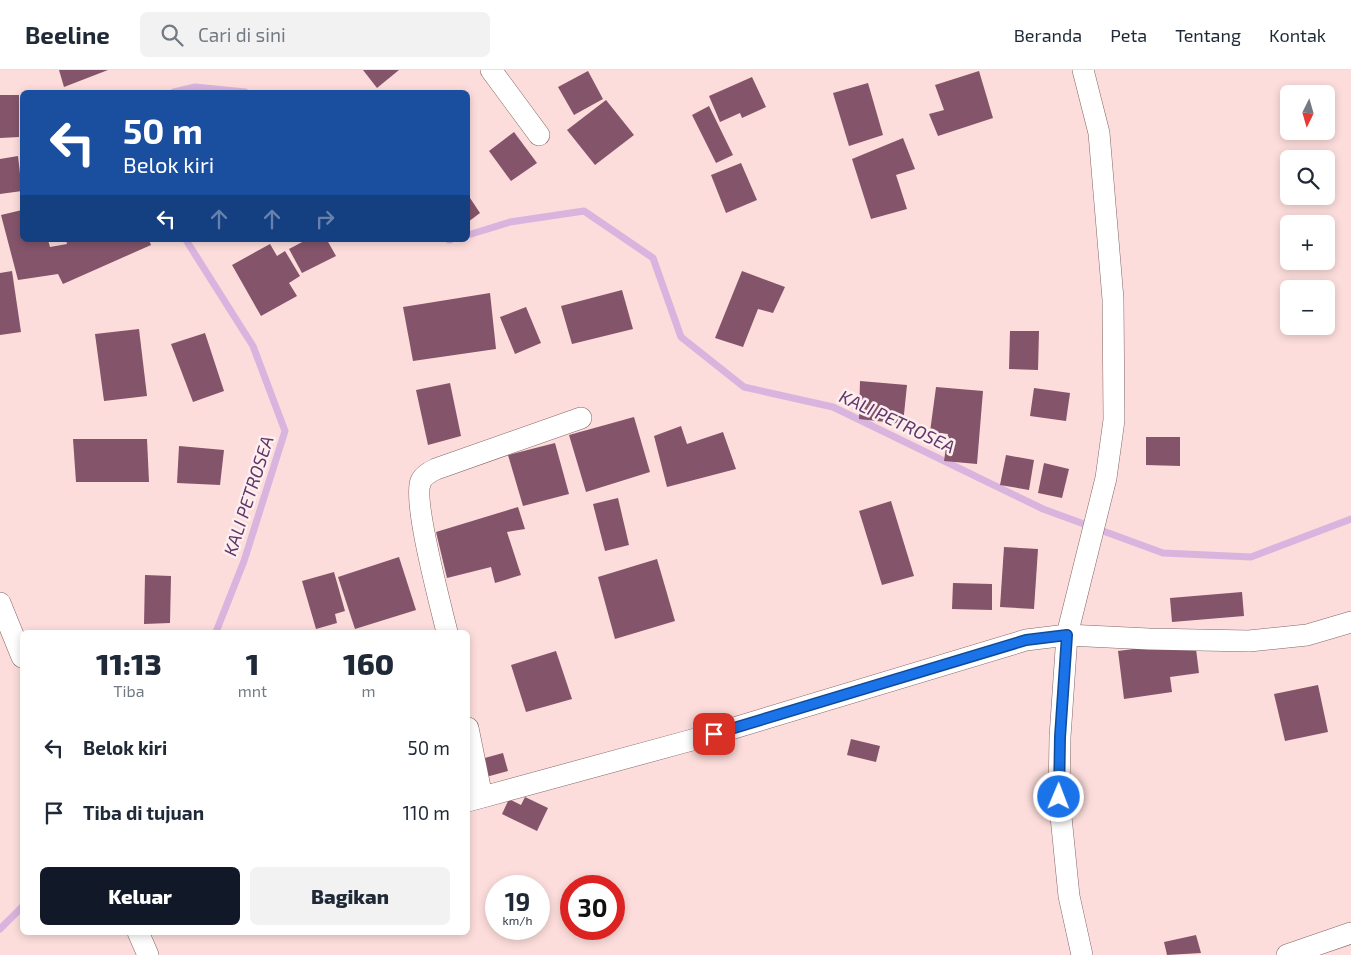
<!DOCTYPE html>
<html lang="id">
<head>
<meta charset="utf-8">
<style>
	body { margin:0; font-family:"Exo 2",sans-serif; background:#f2f2f3; color:#1f2937; height:100vh; display:flex; flex-direction:column; font-size:19px; white-space:nowrap }
	* { box-sizing:border-box; margin:0 }
	p { font-size:16px; color:#747a83 }
	.icon { flex:none; width:28px; height:28px; fill:none; stroke:currentColor; stroke-width:2; stroke-linecap:round; stroke-linejoin:round }
	.map { position:relative; flex:1; overflow:hidden }
	.details { position:absolute; left:20px; top:560px; width:450px; height:305px; display:flex; flex-direction:column; background:#fff; border-radius:8px; box-shadow:0 2px 8px #0003 }
	.details>* { flex:none }
	.top-card { position:absolute; left:20px; top:20px; width:450px; height:152px; border-radius:8px; box-shadow:0 2px 8px #0003; background:#1a4fa0; color:#fff; overflow:hidden }
	.needle { width:32px; rotate:185deg }
	.buttons { position:absolute; left:1280px; top:15px; display:grid; gap:10px }
	.buttons a { display:grid; place-items:center; width:55px; height:55px; border-radius:8px; background:#fff; box-shadow:0 2px 8px #0003; font-size:25px }
	.speed { position:absolute; left:485px; top:805px; display:flex; gap:10px; font-size:25px; font-weight:700; text-align:center }
	.speed>* { display:grid; place-content:center; width:65px; height:65px; border-radius:50%; background:#fff; box-shadow:0 2px 8px #0003; line-height:1 }
	.speed small { font-size:12px; font-weight:400 }
	.speed .limit { border:8px solid #d22; background:#fff; color:#111 }
	.pin { position:absolute; display:grid; place-items:center; width:42px; height:42px; color:#fff; margin:-21px; border-radius:10px; box-shadow:0 2px 8px #0006 }
	.me { position:absolute; width:55px; margin:-28px; rotate:1deg; stroke-linejoin:round; filter:drop-shadow(0 0 4px #0008) }
	.turn { display:flex; align-items:center; gap:18px; height:105px; padding:0 20px; font-size:22px }
	.turn .icon { width:65px; height:65px; stroke-width:2.5 }
	.turn b { display:block; font-size:35px; line-height:42px }
	.lanes { display:flex; align-items:center; height:48px; padding:0 20px; background:#0003; justify-content:center; gap:25px; direction:ltr }
	.lanes .off { opacity:.35 }
	.eta { display:flex; justify-content:space-evenly; align-items:center; height:85px; text-align:center }
	.eta b { font-size:30px; font-weight:800; line-height:35px }
	.button { display:flex; gap:10px; margin-top:auto; padding:10px 20px }
	.button a { flex:1; height:58px; border-radius:8px; background:#111827; color:#fff; font-size:20px; font-weight:800; line-height:58px; text-align:center }
	.button a+a { background:#f2f2f3; color:#1f2937 }
	ul { padding:0; list-style:none }
	li { display:flex; align-items:center; gap:15px; height:65px; padding:0 20px }
	li div { flex:1 }
	li b { display:block; font-size:19px }
	li em { font-style:normal }
	header { display:flex; align-items:center; gap:30px; box-sizing:border-box; height:70px; padding:0 25px; background:#fff; border-bottom:1px solid #e0e1e3 }
	header strong { font-size:24px }
	nav { display:flex; gap:28px; margin-inline-start:auto; font-size:18px }
	.search { width:350px; height:45px; background:#f2f2f3; display:flex; align-items:center; gap:12px; box-sizing:border-box; padding:0 18px; border-radius:8px; color:#747a83; font-size:19px }
	.map>svg:first-child { display:block }
	.lines { fill:none; stroke-linecap:round; stroke-linejoin:round }
	.stream { stroke:#d9b4de; stroke-width:7 }
	.building { fill:#84546a }
	.minor-casing { stroke:#826666; stroke-width:22 }
	.minor { stroke:#fff; stroke-width:21 }
	.route-casing { stroke:#114b97; stroke-width:12 }
	.route { stroke:#1a73e8; stroke-width:9 }
	.labels { text-anchor:middle; stroke-width:5; stroke-linejoin:round; paint-order:stroke }
	.water-label { font-size:18px; font-style:italic; fill:#63356a; stroke:#fcefee }
</style>
</head>
<body>
<header>
<strong>Beeline</strong>
<div class="search"><svg class="icon" aria-label="search" viewBox="0 0 24 24"><circle cx="10" cy="10" r="6"/><path d="M15 15l6 6"/></svg>Cari di sini</div>
<nav><a>Beranda</a><a>Peta</a><a>Tentang</a><a>Kontak</a></nav>
</header>
<div class="map">
<svg width="1351" height="885" viewBox="0 0 1351 885">
	<rect width="100%" height="100%" fill="#fcdddb"/>
	<g class="lines">
		<g class="stream">
			<polyline points="174,22 195,17 245,22"/>
			<polyline points="468,165 510,152 584,141 653,188 681,267 744,317 833,337 1043,439 1163,483 1251,487 1351,449"/>
			<polyline points="186,170 253,276 285,361 244,491 216,562"/>
			<polyline points="449,170 450,170"/>
			<polyline points="0,859 22,837"/>
		</g>
	</g>
	<g class="building">
		<polygon points="59,0 108,0 64,17"/>
		<polygon points="363,0 399,0 377,18"/>
		<polygon points="588,1 603,29 574,45 558,17"/>
		<polygon points="979,1 993,48 938,66 929,44 944,40 935,15"/>
		<polygon points="752,7 766,37 742,48 740,43 720,52 709,26"/>
		<polygon points="868,13 883,65 849,76 833,23"/>
		<polygon points="0,25 19,25 19,67 0,68"/>
		<polygon points="606,30 634,65 595,95 567,60"/>
		<polygon points="709,36 733,85 716,93 692,45"/>
		<polygon points="514,62 537,93 511,111 489,81"/>
		<polygon points="903,68 915,99 896,105 907,139 871,149 852,89"/>
		<polygon points="18,86 22,121 0,124 0,89"/>
		<polygon points="741,93 757,130 726,143 711,105"/>
		<polygon points="468,125 480,143 468,152"/>
		<polygon points="22,140 22,170 48,170 50,177 67,174 66,170 149,170 151,175 63,214 58,204 18,210 1,145"/>
		<polygon points="306,170 327,170 336,186 302,203 289,179"/>
		<polygon points="270,174 277,186 285,181 300,206 289,213 297,226 261,246 232,195"/>
		<polygon points="12,201 21,262 0,265 0,203"/>
		<polygon points="742,201 785,217 773,243 758,239 743,277 715,268"/>
		<polygon points="622,220 633,259 572,274 561,236"/>
		<polygon points="490,223 496,279 413,291 403,237"/>
		<polygon points="526,237 541,273 515,284 500,247"/>
		<polygon points="139,259 147,326 104,331 95,264"/>
		<polygon points="1010,261 1039,261 1038,300 1009,299"/>
		<polygon points="205,263 224,321 193,332 171,274"/>
		<polygon points="860,311 907,315 903,354 859,349"/>
		<polygon points="450,313 461,366 428,375 416,320"/>
		<polygon points="936,317 983,321 977,394 944,391 948,364 930,362"/>
		<polygon points="1034,318 1070,323 1066,351 1030,346"/>
		<polygon points="634,347 650,402 586,422 569,365"/>
		<polygon points="681,356 687,374 723,362 736,399 667,417 654,366"/>
		<polygon points="1146,367 1180,367 1180,396 1146,395"/>
		<polygon points="73,369 147,369 149,412 76,412"/>
		<polygon points="555,373 569,424 523,436 508,385"/>
		<polygon points="179,376 224,380 220,415 177,413"/>
		<polygon points="1006,385 1034,390 1029,420 1000,415"/>
		<polygon points="1044,393 1069,399 1062,428 1038,423"/>
		<polygon points="618,428 629,475 605,481 593,434"/>
		<polygon points="891,431 914,506 882,515 859,441"/>
		<polygon points="518,437 525,459 507,462 521,505 495,513 491,497 447,508 436,462"/>
		<polygon points="1004,477 1038,479 1034,539 1000,537"/>
		<polygon points="399,487 416,540 355,559 338,507"/>
		<polygon points="657,489 675,551 615,569 598,507"/>
		<polygon points="334,502 345,541 335,544 337,553 316,559 302,511"/>
		<polygon points="145,505 171,506 170,553 144,554"/>
		<polygon points="953,513 992,514 992,540 952,539"/>
		<polygon points="1242,522 1244,546 1172,552 1170,528"/>
		<polygon points="1195,571 1199,603 1170,607 1172,622 1124,629 1118,581"/>
		<polygon points="556,581 572,629 526,642 511,595"/>
		<polygon points="1318,615 1328,662 1285,671 1274,624"/>
		<polygon points="851,669 880,676 876,692 847,685"/>
		<polygon points="503,683 508,701 486,707 481,689"/>
		<polygon points="525,727 548,738 537,761 502,744 509,729 521,735"/>
		<polygon points="1196,865 1201,883 1167,885 1164,872"/>
	</g>
	<g class="lines">
		<defs>
			<g id="minor">
				<polyline points="491,0 539,65"/>
				<polyline points="0,533 22,587"/>
				<path d="M 447,562 C 441,537 412,429 421,411 C 424,405 430,402 436,399 L 581,348"/>
				<polyline points="468,658 482,727"/>
				<polyline points="468,731 714,664 1026,570 1067,565 1149,569 1249,571 1307,565 1351,552"/>
				<polyline points="138,862 148,885"/>
				<polyline points="1082,885 1069,826 1059,727 1060,667 1067,565 1106,408 1114,350 1113,229 1099,63 1083,0"/>
				<polyline points="1287,885 1351,863"/>
			</g>
		</defs>
		<use href="#minor" class="minor-casing"/>
		<use href="#minor" class="minor"/>
	</g>
	<g class="lines">
		<defs>
			<polyline id="route" points="714,664 1026,570 1067,565 1060,667 1059,727"/>
		</defs>
		<use href="#route" class="route-casing"/>
		<use href="#route" class="route"/>
	</g>
	<g class="labels">
		<g class="water-label">
			<text transform="translate(897 352) rotate(25)" y="6">KALI PETROSEA</text>
			<text transform="translate(249 426) rotate(-72)" y="6">KALI PETROSEA</text>
		</g>
	</g>
</svg>
<div class="buttons">
<a><svg class="needle" viewBox="-14 -14 28 28"><path d="M0-13l5 13h-10z" fill="#e53935"/><path d="M0 13l5-13h-10z" fill="#747a83"/></svg></a>
<a><svg class="icon" aria-label="search" viewBox="0 0 24 24"><circle cx="10" cy="10" r="6"/><path d="M15 15l6 6"/></svg></a>
<a>+</a>
<a>−</a>
</div>
<div class="speed"><div>19<small>km/h</small></div><div class="limit">30</div></div>
<div class="pin" style="left:714px;top:664px;background:#d93025"><svg class="icon" aria-label="arrive" viewBox="0 0 24 24"><path d="M6 21V4h12l-3 4 3 4H6"/></svg></div>
<svg class="me" style="left:1059px;top:727px" viewBox="-20 -20 40 40"><circle r="17" fill="#1a73e8" stroke="#fff" stroke-width="3"/><path d="M0-11L8 9 0 5-8 9z" fill="#fff"/></svg>
<div class="top-card">
<div class="turn"><svg class="icon" aria-label="left" viewBox="0 0 24 24"><path d="M17 20v-9H6M10 6l-5 5 5 5"/></svg><div><b>50 m</b>Belok kiri</div></div>
<div class="lanes"><svg class="icon" aria-label="left" viewBox="0 0 24 24"><path d="M17 20v-9H6M10 6l-5 5 5 5"/></svg><svg class="icon off" aria-label="ahead" viewBox="0 0 24 24"><path d="M12 20V5M6 11l6-6 6 6"/></svg><svg class="icon off" aria-label="ahead" viewBox="0 0 24 24"><path d="M12 20V5M6 11l6-6 6 6"/></svg><svg class="icon off" aria-label="right" viewBox="0 0 24 24"><path d="M7 20v-9h11M14 6l5 5-5 5"/></svg></div>
</div>
<section class="details">
<div class="eta">
<div><b>11:13</b><p>Tiba</p></div>
<div><b>1</b><p>mnt</p></div>
<div><b>160</b><p>m</p></div>
</div>
<ul>
<li><svg class="icon" aria-label="left" viewBox="0 0 24 24"><path d="M17 20v-9H6M10 6l-5 5 5 5"/></svg><div><b>Belok kiri</b></div><em>50 m</em></li>
<li><svg class="icon" aria-label="arrive" viewBox="0 0 24 24"><path d="M6 21V4h12l-3 4 3 4H6"/></svg><div><b>Tiba di tujuan</b></div><em>110 m</em></li>
</ul>
<div class="button"><a>Keluar</a><a>Bagikan</a></div>
</section>
</div>
</body>
</html>
